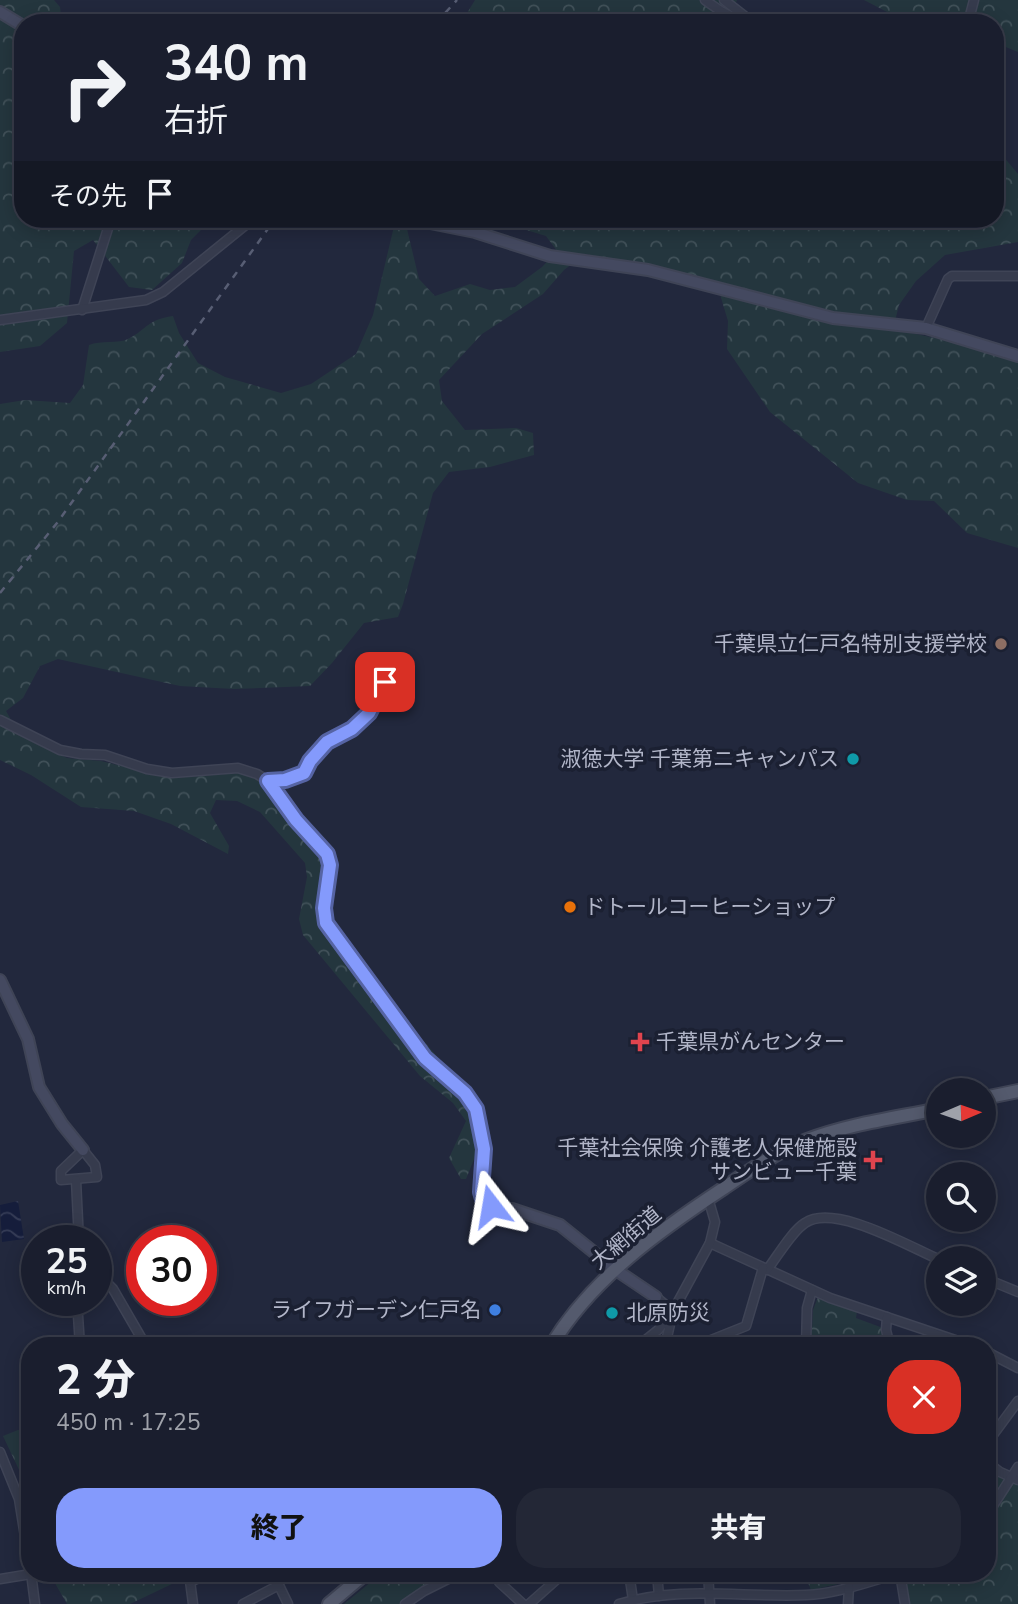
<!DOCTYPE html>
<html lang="ja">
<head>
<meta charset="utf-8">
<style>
	body { margin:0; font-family:"Nunito Sans","Noto Sans JP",sans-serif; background:#232736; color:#f1f3f6; height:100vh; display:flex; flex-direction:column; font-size:26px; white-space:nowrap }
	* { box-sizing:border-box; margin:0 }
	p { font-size:23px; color:#9fa2aa }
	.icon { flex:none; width:38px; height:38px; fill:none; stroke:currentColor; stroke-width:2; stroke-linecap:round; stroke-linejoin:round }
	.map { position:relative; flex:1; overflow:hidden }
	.sheet { position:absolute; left:21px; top:1337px; width:975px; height:245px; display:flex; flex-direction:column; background:#1a1e2e; border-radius:28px; box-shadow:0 4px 18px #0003,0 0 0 2px #383c4a }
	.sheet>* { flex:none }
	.banner { position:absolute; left:14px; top:14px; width:990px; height:214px; border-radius:28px; box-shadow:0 4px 18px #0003,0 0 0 2px #383c4a; background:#1a1e2e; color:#f1f3f6; overflow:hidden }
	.needle { width:46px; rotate:88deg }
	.buttons { position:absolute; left:926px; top:1078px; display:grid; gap:14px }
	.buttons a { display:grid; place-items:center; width:70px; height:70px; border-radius:50%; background:#1a1e2e; box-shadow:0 4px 18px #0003,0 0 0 2px #383c4a; font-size:35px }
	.speed { position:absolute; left:21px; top:1225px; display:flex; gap:14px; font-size:35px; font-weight:700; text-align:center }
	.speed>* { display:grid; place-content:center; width:91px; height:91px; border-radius:50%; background:#1a1e2e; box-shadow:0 4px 18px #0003,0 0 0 2px #383c4a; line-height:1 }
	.speed small { font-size:18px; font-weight:400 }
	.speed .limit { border:10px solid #d22; background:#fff; color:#111 }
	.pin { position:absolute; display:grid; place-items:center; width:60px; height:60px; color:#fff; margin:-30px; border-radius:14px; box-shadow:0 4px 10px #0006 }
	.me { position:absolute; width:77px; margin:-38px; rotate:346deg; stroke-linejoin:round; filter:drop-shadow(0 0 5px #0008) }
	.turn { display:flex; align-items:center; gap:24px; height:147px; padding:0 35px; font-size:32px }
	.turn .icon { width:91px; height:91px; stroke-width:2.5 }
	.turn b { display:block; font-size:49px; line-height:60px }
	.then { display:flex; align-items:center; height:66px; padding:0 35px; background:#0003; gap:14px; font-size:26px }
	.round { display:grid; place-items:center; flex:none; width:74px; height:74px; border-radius:28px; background:#232736 }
	.summary { display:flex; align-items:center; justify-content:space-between; height:119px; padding:0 35px }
	h1 { font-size:42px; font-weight:800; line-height:52px }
	.primary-button { display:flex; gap:14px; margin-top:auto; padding:14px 35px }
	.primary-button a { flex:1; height:80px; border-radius:28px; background:#849afc; color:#111; font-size:28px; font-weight:800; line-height:80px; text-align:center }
	.primary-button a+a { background:#232736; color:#f1f3f6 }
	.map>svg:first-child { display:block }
	.forest { fill:url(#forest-crowns) }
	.water { fill:url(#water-waves) }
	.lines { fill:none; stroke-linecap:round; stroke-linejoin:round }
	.street-casing { stroke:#3f4456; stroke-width:11 }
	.secondary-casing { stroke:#3f4456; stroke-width:14 }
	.primary-casing { stroke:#3f4456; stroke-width:16 }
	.street { stroke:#363b4d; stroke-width:8 }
	.secondary { stroke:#444960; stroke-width:10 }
	.primary { stroke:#545a6d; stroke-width:12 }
	.rail { stroke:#585e74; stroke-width:2.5; stroke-dasharray:7 7; stroke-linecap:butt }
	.route-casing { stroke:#5664a4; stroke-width:18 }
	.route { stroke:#849afc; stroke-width:12 }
	.education-dot { fill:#8d6e63; stroke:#1b2032; stroke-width:2.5 }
	.culture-dot { fill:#0f9aa8; stroke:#1b2032; stroke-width:2.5 }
	.food-dot { fill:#e8710a; stroke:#1b2032; stroke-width:2.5 }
	.health-dot { fill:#e0444e; stroke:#1b2032; stroke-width:2.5 }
	.shop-dot { fill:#3f7fe0; stroke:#1b2032; stroke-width:2.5 }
	.labels { text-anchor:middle; stroke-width:7; stroke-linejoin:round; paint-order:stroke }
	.poi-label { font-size:21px; fill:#b2b6c9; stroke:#1b2032; text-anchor:end }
	.street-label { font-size:21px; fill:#b2b6c9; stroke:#1b2032 }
</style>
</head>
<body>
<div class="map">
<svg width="1018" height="1604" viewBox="0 0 1018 1604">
	<defs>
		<pattern id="forest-crowns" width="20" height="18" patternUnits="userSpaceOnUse" patternTransform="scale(1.75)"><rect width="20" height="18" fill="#24363e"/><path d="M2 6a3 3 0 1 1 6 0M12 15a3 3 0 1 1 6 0" fill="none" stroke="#415159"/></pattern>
		<pattern id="water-waves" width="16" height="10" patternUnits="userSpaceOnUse" patternTransform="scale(1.75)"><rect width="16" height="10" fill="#151d3b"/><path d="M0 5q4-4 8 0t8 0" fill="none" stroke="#353c56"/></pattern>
	</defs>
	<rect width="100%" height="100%" fill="#22283d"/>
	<g class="forest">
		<polygon points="0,0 54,0 60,7 62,23 23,23 23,219 212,219 191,240 182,263 152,290 129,287 93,240 74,251 67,323 40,346 0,352"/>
		<polygon points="475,0 737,0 727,23 461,23"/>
		<polygon points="864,0 1018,0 1018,52 996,43 996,23 893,23 889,13"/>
		<path d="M 996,138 L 1003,156 L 1018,174 L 1018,242 L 945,255 L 916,281 L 899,305 L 893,329 L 1018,356 L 1018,548 L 967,533 L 934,501 L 907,500 L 858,483 L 770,412 L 727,349 L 728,321 L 716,281 L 585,254 L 564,270 L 543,294 L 482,334 L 439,380 L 442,401 L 465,430 L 516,428 L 533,433 L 534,455 L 490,467 L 449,472 L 433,493 L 403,604 L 398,617 L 364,623 L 332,663 L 310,686 L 234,689 L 180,686 L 58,659 L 40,666 L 23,698 L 6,711 L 19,734 L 67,758 L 101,761 L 171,778 L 253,772 L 324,862 L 321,890 L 328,933 L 474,1098 L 487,1127 L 466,1179 L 461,1179 L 449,1158 L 466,1121 L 453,1103 L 420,1076 L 303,935 L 299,919 L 307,877 L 305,863 L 260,812 L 237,801 L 216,800 L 210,813 L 229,846 L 228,854 L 171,824 L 134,811 L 81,807 L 31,775 L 0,760 L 0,404 L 25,400 L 70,403 L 83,385 L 89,345 C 101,340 119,344 128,339 C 149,328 146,320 173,316 L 179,333 L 198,363 L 225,377 L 281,393 L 311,384 L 356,354 L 373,315 L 395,222 L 406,225 L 419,279 L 435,296 L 470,284 L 490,290 L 515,287 L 542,267 L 557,251 L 546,236 L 523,229 L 523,219 L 996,219 Z"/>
		<polygon points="818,1297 857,1311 856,1318 883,1328 887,1346 811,1346 813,1310"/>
		<polygon points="18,1430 30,1430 30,1493 3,1436"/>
		<polygon points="987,1466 1018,1484 1018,1604 908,1604 903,1573 987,1573"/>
		<polygon points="53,1573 171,1573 174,1583 130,1604 67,1604 56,1585"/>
		<polygon points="382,1573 445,1573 447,1576 424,1586 399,1604 344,1604"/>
		<polygon points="804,1573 888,1573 811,1590"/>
	</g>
	<polygon class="water" points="18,1201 24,1239 2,1242 0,1205"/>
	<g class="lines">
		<defs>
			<g id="street">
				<path d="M 705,0 C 720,11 731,19 751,21"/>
				<polyline points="724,0 751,21 760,23"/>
				<polyline points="830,23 840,21 883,23"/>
				<polyline points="968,23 974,0"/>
				<polyline points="82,310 111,219"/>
				<polyline points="0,320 146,300 163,292 253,219"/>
				<polyline points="926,328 948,279 952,276 1018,276"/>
				<path d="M 0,720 L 60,750 L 81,754 L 105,755 L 147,769 L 172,773 L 238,768 L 257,774 L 268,781 L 296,820 L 327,854 L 330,865 L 324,908 L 326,923 L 425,1058 L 465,1093 L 476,1109 L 484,1149 L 481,1192 C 486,1207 498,1207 512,1209"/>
				<polyline points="268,781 285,780 304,773 310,761 327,742 352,729 369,713 385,682"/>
				<polygon points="83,1150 95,1165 97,1177 61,1180 61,1171"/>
				<polyline points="76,1180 79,1241"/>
				<polyline points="710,1243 830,1298 973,1346"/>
				<path d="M 767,1270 C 777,1257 792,1231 805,1223 C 834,1203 908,1246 938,1259"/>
				<polyline points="984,1278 1018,1292"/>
				<polyline points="96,1289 106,1282 113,1289 146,1346"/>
				<polyline points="656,1297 673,1311 665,1346"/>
				<polyline points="77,1300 80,1346"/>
				<polyline points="887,1317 886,1330 890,1346"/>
				<polyline points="638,1346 658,1330 673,1311 710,1243 715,1222 708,1198"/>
				<polyline points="696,1346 746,1326 763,1268"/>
				<polyline points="806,1346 807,1308 812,1290"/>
				<polyline points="987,1352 1018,1368"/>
				<polyline points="987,1443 1018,1401"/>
				<polyline points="0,1452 19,1499 30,1568"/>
				<polyline points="987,1462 1000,1472 1018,1480"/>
				<polyline points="987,1515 1018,1467"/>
				<polyline points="31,1573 35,1604"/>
				<polyline points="189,1573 193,1604"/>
				<polyline points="273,1573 288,1604"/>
				<polyline points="629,1573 633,1600"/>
				<polyline points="657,1573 659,1596"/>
				<polyline points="708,1573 710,1604"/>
				<polyline points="900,1573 905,1604"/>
				<polyline points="0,1579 31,1574"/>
				<polyline points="190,1582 210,1573"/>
				<polyline points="499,1582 523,1604"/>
				<polyline points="243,1604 279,1585"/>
				<polyline points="405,1604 424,1591 460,1573"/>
				<polyline points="529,1604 564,1573"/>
				<path d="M 619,1604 C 680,1585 744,1598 806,1595 C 837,1594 870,1581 900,1573"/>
				<polyline points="848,1604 849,1587"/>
			</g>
			<g id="secondary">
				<polyline points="0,12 23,26"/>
				<polyline points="410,219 475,232 550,256 648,270 833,318 926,328 1018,356"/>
				<polyline points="0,980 28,1039 39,1087 62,1124 83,1150"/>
				<polyline points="512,1209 560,1225 616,1270 656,1297"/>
			</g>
			<g id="primary">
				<polyline points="984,1098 1018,1091"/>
				<path d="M 551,1346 C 591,1279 660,1230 724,1188 C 750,1170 778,1151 807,1140 C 849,1124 895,1118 938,1109"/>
				<polyline points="329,1604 366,1573"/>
			</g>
		</defs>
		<use href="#street" class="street-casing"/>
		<use href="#secondary" class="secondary-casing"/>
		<use href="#primary" class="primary-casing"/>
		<use href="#street" class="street"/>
		<use href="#secondary" class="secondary"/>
		<use href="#primary" class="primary"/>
		<g class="rail">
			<polyline points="436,23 457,0"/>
			<polyline points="0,593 57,523 275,219"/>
		</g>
	</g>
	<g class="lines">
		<defs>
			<polyline id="route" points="385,682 369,713 352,729 327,742 310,761 304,773 285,780 268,781 296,820 327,854 330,865 324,908 326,923 425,1058 465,1093 476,1109 484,1149 481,1192 483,1199 491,1206"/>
		</defs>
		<use href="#route" class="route-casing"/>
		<use href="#route" class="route"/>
	</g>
	<circle class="education-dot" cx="1001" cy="644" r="7"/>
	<g class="culture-dot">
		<circle cx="853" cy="759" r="7"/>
		<circle cx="612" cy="1313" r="7"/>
	</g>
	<circle class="food-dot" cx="570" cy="907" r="7"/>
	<g class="health-dot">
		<path d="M636.5 1031.5h7v7h7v7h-7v7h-7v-7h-7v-7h7z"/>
		<path d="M869.5 1149.5h7v7h7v7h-7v7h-7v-7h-7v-7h7z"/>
	</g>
	<circle class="shop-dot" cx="495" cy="1310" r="7"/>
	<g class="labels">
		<g class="poi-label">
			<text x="987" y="651">千葉県立仁戸名特別支援学校</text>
			<text x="839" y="766">淑徳大学 千葉第ニキャンパス</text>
			<text x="584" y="914" text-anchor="start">ドトールコーヒーショップ</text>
			<text x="656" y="1049" text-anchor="start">千葉県がんセンター</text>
			<text x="857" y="1155">千葉社会保険 介護老人保健施設<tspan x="857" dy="24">サンビュー千葉</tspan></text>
			<text x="481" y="1317">ライフガーデン仁戸名</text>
			<text x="626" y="1320" text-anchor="start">北原防災</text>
		</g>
		<g class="street-label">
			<text transform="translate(626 1238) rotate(-40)" y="7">大網街道</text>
		</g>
	</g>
</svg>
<div class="buttons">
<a><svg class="needle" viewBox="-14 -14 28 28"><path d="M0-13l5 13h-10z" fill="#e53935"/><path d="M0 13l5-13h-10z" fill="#9fa2aa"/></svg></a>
<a><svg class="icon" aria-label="search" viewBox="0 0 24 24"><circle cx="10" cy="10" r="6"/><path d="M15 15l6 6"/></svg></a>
<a><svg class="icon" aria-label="layers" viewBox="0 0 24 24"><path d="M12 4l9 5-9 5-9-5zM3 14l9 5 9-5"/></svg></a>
</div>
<div class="speed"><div>25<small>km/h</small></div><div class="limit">30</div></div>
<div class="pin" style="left:385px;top:682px;background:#d93025"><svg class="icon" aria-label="arrive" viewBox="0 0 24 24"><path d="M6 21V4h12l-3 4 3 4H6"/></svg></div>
<svg class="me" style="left:491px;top:1206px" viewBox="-20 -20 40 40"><path d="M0-17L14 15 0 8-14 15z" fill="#849afc" stroke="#fff" stroke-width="4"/></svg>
<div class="banner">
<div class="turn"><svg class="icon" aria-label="right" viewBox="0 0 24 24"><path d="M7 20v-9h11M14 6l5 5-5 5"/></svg><div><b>340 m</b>右折</div></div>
<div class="then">その先<svg class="icon" aria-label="arrive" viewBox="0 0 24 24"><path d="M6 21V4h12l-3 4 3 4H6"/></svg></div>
</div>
<section class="sheet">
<div class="summary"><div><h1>2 分</h1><p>450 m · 17:25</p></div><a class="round" style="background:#d93025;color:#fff"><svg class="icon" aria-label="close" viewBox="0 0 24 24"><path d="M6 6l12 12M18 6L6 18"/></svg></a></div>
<div class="primary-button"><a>終了</a><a>共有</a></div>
</section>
</div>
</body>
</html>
